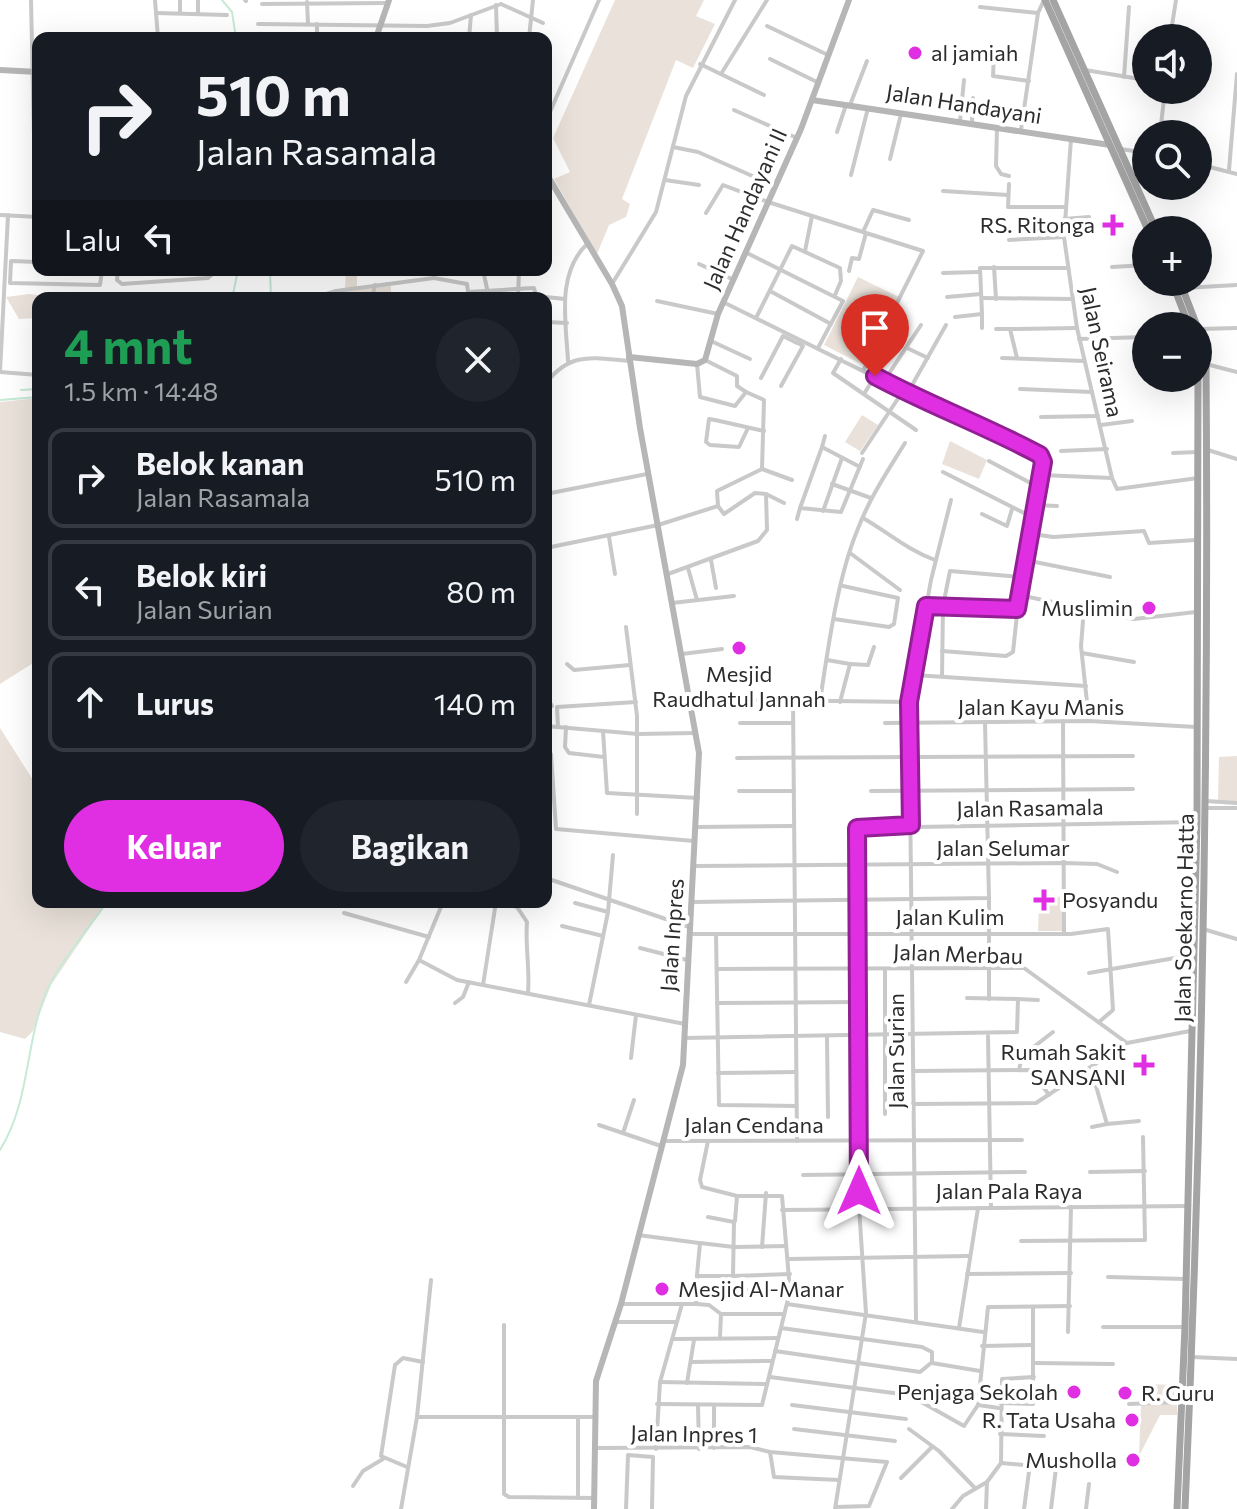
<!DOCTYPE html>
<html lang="id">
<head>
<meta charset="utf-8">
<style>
	body { margin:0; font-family:Commissioner,sans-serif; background:#20242c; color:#f1f3f6; height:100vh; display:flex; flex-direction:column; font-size:30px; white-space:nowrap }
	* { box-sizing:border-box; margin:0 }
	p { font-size:26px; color:#9ea1a6 }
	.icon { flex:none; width:44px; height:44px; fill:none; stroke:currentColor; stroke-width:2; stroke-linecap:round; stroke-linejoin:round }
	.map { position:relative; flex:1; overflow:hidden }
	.side { position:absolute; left:32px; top:292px; width:520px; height:616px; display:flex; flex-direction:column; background:#171b24; border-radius:16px; box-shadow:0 8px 32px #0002 }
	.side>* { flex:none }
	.guide { position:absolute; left:32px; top:32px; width:520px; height:244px; border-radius:16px; box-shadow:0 8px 32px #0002; background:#171b24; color:#f1f3f6; overflow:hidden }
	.controls { position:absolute; left:1132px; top:24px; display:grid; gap:16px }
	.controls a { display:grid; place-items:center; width:80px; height:80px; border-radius:50%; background:#171b24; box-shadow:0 8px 32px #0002; font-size:40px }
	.pin { position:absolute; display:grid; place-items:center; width:68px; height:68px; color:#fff; margin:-82px -34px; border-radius:50% 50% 50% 0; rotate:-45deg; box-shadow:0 0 8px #0007 }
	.pin .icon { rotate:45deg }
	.me { position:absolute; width:88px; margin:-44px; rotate:0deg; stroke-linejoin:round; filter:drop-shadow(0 0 6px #0008) }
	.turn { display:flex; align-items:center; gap:28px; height:168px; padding:0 32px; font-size:36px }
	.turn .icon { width:104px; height:104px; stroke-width:2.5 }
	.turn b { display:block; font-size:56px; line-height:68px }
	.then { display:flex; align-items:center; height:76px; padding:0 32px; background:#0003; gap:16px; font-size:30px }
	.round { display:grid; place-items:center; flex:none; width:84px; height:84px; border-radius:42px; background:#20242c }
	.summary { display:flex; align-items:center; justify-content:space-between; height:136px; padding:0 32px }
	h1 { font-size:48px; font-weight:700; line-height:60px; color:#1e9e55 }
	.button { display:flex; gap:16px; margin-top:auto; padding:16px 32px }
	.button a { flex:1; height:92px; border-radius:48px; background:#e02fe2; color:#fff; font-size:32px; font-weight:700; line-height:92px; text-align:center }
	.button a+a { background:#20242c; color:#f1f3f6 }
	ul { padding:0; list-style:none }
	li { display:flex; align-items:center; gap:24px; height:100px; margin:0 16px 12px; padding:0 16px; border:4px solid #363941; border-radius:16px }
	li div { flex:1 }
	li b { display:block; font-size:30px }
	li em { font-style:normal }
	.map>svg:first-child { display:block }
	.green { fill:#eae2da }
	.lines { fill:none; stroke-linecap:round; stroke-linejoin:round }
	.stream { stroke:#c6ead6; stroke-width:2 }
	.street { stroke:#c9c9c9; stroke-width:4 }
	.secondary { stroke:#b6b6b6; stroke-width:6 }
	.primary { stroke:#a4a4a4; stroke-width:7 }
	.route-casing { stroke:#921f93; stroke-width:20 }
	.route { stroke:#e02fe2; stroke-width:14 }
	.poi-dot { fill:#e02fe2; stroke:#fff; stroke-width:3 }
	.labels { text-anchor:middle; stroke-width:8; stroke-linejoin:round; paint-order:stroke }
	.poi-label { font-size:22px; fill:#2c2c2c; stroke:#fff; text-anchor:end }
	.street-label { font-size:22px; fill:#2c2c2c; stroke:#fff }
</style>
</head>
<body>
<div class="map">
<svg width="1237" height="1509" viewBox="0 0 1237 1509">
	<rect width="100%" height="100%" fill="#fff"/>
	<g class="green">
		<polygon points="615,0 704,0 696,16 715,24 693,68 676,60 622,199 630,204 626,217 609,225 597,254 554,179 570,172 553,138"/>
		<polygon points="346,270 357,270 357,287 390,282 392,298 313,298 345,289"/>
		<polygon points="858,277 899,297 863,365 824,345"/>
		<polygon points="29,294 66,298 38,298 38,318 19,319 6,297"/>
		<polygon points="38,398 38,660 0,684 0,402"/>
		<polygon points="862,415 878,425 860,451 845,442"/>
		<polygon points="950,441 987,460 979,479 942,464"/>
		<polygon points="0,728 38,788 38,902 107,902 51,985 33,1031 25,1039 0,1032"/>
		<polygon points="1237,756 1237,802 1218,801 1219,757"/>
		<polygon points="1049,896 1063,897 1063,931 1038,931 1039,903 1049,903"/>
		<polygon points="1140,1384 1178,1385 1178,1401 1140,1402"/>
		<polygon points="1177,1403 1177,1415 1160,1415 1139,1456 1141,1405"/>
	</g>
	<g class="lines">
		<g class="stream">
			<polyline points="222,0 232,12 236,38"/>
			<polyline points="270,271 271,298"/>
			<polyline points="148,298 233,294 238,270 270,270"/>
			<polyline points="21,390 38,389"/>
			<polyline points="0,400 38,397"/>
			<path d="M 0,1150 C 32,1099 24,1037 50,984 C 65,955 89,928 107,902"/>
		</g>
		<g class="street">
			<polyline points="31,0 34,136"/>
			<polyline points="155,0 158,38"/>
			<polyline points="180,0 180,13"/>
			<polyline points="198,0 198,14"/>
			<polyline points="245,0 246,1"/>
			<polyline points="307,2 308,24"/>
			<polyline points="262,4 387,3"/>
			<polyline points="496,5 497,38"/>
			<polyline points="980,7 1038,13"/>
			<polyline points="156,13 227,15"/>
			<polyline points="258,24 427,26 450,23 501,4 543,23"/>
			<polyline points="317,24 317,38"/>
			<polyline points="767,26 828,55"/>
			<polyline points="469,38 471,15"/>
			<polyline points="529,38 533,0"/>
			<polyline points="1170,38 1176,0"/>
			<polyline points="994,54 993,76 1029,81"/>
			<polyline points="770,59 819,83"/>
			<polyline points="700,64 764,95"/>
			<polyline points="1085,70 1146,80"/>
			<polyline points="721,74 767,0"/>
			<polyline points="1124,77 1129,7"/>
			<polyline points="850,105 867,61"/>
			<polyline points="734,110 797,138"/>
			<polyline points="546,121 599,0"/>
			<polyline points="960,121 964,80"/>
			<polyline points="972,123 973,98"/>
			<polyline points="997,127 996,166 1001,174 1009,176"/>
			<polyline points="1021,130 1038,13 1044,0"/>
			<polyline points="837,132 846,105"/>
			<polyline points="1160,134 1165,90"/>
			<polyline points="1071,139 1064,237 1077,328 1112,478 1117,489 1198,478"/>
			<polyline points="673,147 698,152 775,186"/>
			<polyline points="1198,148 1199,135"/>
			<polyline points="1121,149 1146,153"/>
			<polyline points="890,159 901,114"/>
			<polyline points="1198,164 1237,174"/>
			<polyline points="1229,170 1237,74"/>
			<polyline points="851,175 868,108"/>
			<polyline points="665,180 699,185"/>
			<polyline points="1009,184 1008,207 1064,207"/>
			<polyline points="943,191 1008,195"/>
			<polyline points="546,192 552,183"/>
			<polyline points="706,213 723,185 768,202 923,251 864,369"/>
			<polyline points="0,215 38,217"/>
			<polyline points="1064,219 1089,217"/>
			<polyline points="863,232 873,210 909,220"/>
			<polyline points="1009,240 1064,237"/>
			<polyline points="805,251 812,216"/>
			<polyline points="747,253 843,301 819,346"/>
			<polyline points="38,262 11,261 10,283 100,285 102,270"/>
			<polyline points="699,264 732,279"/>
			<polyline points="994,267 996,299"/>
			<polyline points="1112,267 1146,265"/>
			<polyline points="118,270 117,280 122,284 208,278 217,270"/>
			<polyline points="483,270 489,298"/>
			<polyline points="849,271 852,258 859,259 866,233"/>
			<polyline points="943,273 979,272"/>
			<polyline points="434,278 467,284 468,292 534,288 536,296 565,299"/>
			<polyline points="612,284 656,212 686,96 735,0"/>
			<polyline points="1183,288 1237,285"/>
			<polyline points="770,291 831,324"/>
			<polyline points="947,297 981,294"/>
			<polyline points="313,298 336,291 434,278 434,270"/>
			<polyline points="372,298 375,285"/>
			<polyline points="518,298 519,270"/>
			<polyline points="982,298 1073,299"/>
			<polyline points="657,301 718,314"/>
			<polyline points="723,302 964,421 994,430 1042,458 1033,534 1021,577 1013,652 1006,656 942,651"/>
			<polyline points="982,314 982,328"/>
			<polyline points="757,316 792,246 840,268 841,281 835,295"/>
			<polyline points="955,317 982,314 980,268 1068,268"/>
			<polyline points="546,322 567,323"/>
			<polyline points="996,329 1010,329 1017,358"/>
			<polyline points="1010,329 1076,328"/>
			<polyline points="1199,329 1237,328"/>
			<polyline points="1079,339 1146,337"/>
			<polyline points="711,341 750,359"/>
			<polyline points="907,348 928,358"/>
			<polyline points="1002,358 1084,361"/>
			<polyline points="841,359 833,373 916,430"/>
			<polyline points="705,360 737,376 737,386 746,392"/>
			<path d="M 568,361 C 566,322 556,274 587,244"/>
			<polyline points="697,364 700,397 735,406 746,392 764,400 762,469"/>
			<polyline points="1206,364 1237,372"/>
			<polyline points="0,372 8,215"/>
			<polyline points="0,372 38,375"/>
			<polyline points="761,378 783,336 797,343"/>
			<path d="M 546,383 C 571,351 593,358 630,361"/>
			<polyline points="781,386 803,346 798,343"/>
			<polyline points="911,387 946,325"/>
			<polyline points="911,388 890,376 890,372 921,325"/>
			<polyline points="1020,389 1092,392"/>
			<polyline points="864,394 875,376"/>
			<polyline points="1041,417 1098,416"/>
			<polyline points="1101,425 1132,421"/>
			<polyline points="748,428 739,447 710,445 706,442 709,419 715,420 764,431"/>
			<polyline points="822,447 825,436"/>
			<polyline points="1208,450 1237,459"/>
			<polyline points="1061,451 1107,449"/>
			<polyline points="862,453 903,391"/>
			<polyline points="1173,453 1198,452"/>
			<polyline points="989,461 1038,487"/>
			<polyline points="860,467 822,447 800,508 841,512 863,459"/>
			<polyline points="943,472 1034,518"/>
			<polyline points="1041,475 1112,478"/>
			<polyline points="832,484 871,498"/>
			<polyline points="546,494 647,474"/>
			<polyline points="766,494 784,503"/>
			<polyline points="1035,505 1057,506"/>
			<polyline points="718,506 717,491 762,469 792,480"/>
			<polyline points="823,511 842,458"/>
			<polyline points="982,514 1007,526 1012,509"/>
			<path d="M 863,518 C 889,533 906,549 935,560"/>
			<polyline points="797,519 800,508"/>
			<polyline points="1033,534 1053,537 1144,531 1149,543 1196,540"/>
			<polyline points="609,537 615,574"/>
			<polyline points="546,548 658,525 718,506 724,514 755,493 766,494 767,530 758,541 668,574"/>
			<polyline points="850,553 900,590"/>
			<polyline points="711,560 716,588"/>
			<polyline points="1025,560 1110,577"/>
			<polyline points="688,568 697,600"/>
			<polyline points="1019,595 1134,619 1196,612"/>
			<polyline points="672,603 734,596"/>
			<polyline points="927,606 1017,609"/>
			<polyline points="1084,608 1081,646 1089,721"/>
			<polyline points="834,619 889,627 894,624 898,598 843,586"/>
			<polyline points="626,627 637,716 637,814"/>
			<polyline points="1082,653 1134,662"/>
			<polyline points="682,654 722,649"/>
			<polyline points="827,660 850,664"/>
			<polyline points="567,664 574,670 630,665"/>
			<polyline points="914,675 1086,686"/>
			<polyline points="942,676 943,606 950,571 1021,577"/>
			<polyline points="546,696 552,706"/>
			<polyline points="691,699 909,702"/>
			<polyline points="793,701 797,1141"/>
			<path d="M 820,701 C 828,649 837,580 857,531 C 869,499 887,472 905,443"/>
			<polyline points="840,702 850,664 868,665 874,647"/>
			<polyline points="1063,721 1064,934"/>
			<polyline points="740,723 793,723"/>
			<polyline points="885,723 1089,721 1196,727"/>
			<polyline points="546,726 638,734 695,733"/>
			<polyline points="558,727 557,707 636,702"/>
			<polyline points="566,727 565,747 569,753 604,757"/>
			<polyline points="603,731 607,793 698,798"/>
			<polyline points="551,754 556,829 694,841"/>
			<polyline points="737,758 1133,756"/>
			<polyline points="739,791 794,791"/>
			<polyline points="871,791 1133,789"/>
			<polyline points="1206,801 1237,803"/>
			<polyline points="1204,808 1237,808"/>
			<polyline points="697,827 794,826"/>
			<polyline points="695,866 1064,863 1097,864 1117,872"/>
			<polyline points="546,878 689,927"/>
			<path d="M 501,902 L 517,907 L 527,922 C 525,946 530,968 528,993"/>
			<polyline points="693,902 989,898 985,722"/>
			<polyline points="575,903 608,912"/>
			<polyline points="344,913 429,937"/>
			<polyline points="562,926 603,936"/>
			<polyline points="1203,929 1237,939"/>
			<polyline points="691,934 1071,934 1108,929 1113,1010 1099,1022"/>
			<polyline points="716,935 719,1105 796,1106"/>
			<polyline points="640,948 687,960"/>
			<polyline points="419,960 457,980 685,1024"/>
			<polyline points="717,969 1024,968 1127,1043"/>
			<polyline points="885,969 885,1114"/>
			<polyline points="1089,973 1192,955"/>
			<polyline points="406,982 419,960 443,902"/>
			<polyline points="483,985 496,902"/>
			<polyline points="989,999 989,898"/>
			<polyline points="1018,999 1038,1000"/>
			<polyline points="455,1003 463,997 469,982"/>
			<polyline points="717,1003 858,1002"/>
			<polyline points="589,1005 608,912 613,855"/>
			<polyline points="988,1036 991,1208"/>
			<polyline points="827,1037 828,1117"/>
			<polyline points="685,1038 1017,1032 1018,999 967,998"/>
			<polyline points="631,1058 636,1015"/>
			<polyline points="1091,1069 1107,1124 1139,1121"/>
			<polyline points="1019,1070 1022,1056 1053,1032"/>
			<polyline points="913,1071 1031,1070 1049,1095"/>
			<polyline points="718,1073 796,1072"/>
			<polyline points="913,1104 1036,1103 1127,1043 1190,1031"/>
			<polyline points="599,1125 661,1146"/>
			<polyline points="1092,1127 1107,1124"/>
			<polyline points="623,1133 634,1100"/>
			<polyline points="663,1141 1022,1140"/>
			<polyline points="1090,1172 1145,1171"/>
			<polyline points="803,1175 1025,1172"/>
			<polyline points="782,1210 1187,1206"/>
			<polyline points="735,1221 737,1196"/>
			<polyline points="638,1235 699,1243"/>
			<polyline points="1021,1241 1145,1240 1143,1137"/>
			<polyline points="762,1247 766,1193"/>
			<polyline points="789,1259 969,1256"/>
			<polyline points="967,1274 1071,1273"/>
			<polyline points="697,1275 700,1243 734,1247 786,1246"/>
			<polyline points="733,1276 790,1274"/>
			<polyline points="1108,1277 1186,1279"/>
			<polyline points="720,1290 789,1291"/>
			<polyline points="621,1304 682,1304"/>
			<polyline points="696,1304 709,1305 721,1314 720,1337"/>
			<polyline points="787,1304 983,1332"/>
			<polyline points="721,1314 784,1314"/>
			<polyline points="916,1321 909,702 931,580 951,500"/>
			<polyline points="615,1322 676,1322"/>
			<polyline points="504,1325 504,1494 509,1497 594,1498"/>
			<polyline points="1103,1327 1185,1327"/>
			<polyline points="781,1328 922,1347 932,1352 932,1363"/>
			<polyline points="959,1328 978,1208"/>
			<polyline points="1068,1332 1071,1207"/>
			<polyline points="673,1339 778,1338"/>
			<polyline points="982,1346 1033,1345"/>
			<polyline points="775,1351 920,1372 931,1363"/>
			<polyline points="1192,1357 1237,1359"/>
			<polyline points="691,1362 772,1361"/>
			<polyline points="932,1363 980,1371"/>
			<polyline points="1034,1363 1113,1364"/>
			<polyline points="770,1377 909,1395 964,1426 978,1405 988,1307 1070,1306"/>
			<polyline points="660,1382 767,1384"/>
			<polyline points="687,1383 694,1340"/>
			<polyline points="1000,1403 1033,1404 1033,1308"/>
			<polyline points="657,1404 762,1405 790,1291 782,1196 737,1196 702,1187 700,1180 708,1141"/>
			<polyline points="1129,1404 1180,1402"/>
			<polyline points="698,1405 699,1449"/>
			<polyline points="792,1405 906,1419"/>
			<polyline points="978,1405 999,1408"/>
			<polyline points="714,1407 714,1448"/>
			<polyline points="417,1417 593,1417"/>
			<polyline points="578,1417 578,1498"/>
			<polyline points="794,1429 895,1441"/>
			<polyline points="909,1429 939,1451 974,1487"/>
			<polyline points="1000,1434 1044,1436"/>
			<polyline points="596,1448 750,1447 770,1452 887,1462 869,1506 836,1507"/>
			<polyline points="656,1449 660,1382 682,1304 696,1304 697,1276 733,1276 734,1222 708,1217"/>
			<polyline points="770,1452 774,1477 839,1480"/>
			<polyline points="1001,1463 1002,1379 1034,1377"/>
			<polyline points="1001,1463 1056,1468 1051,1509"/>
			<polyline points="407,1467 381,1456 395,1365 403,1358 423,1362"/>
			<polyline points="901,1478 932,1447"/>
			<polyline points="353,1486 363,1471 383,1459"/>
			<polyline points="401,1509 417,1417 431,1280"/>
			<polyline points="626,1509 628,1455 653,1457 652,1509"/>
			<polyline points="835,1509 866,1313 859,1207 857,828 1197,822"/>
			<polyline points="952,1509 963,1496 987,1482"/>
			<polyline points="986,1509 987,1482 1001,1463"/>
			<polyline points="1024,1509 1030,1464"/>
			<polyline points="1086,1509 1089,1484"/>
		</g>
		<g class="secondary">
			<polyline points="376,38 389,0"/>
			<polyline points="0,70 38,72"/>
			<polyline points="812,100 1110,145"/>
			<polyline points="546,173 612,284 622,306 640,428 699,753 683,1065 621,1304 596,1381 594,1509"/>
			<polyline points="629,357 697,364 705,360 718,314 801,129 849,0"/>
		</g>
		<g class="primary">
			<polyline points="1045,0 1148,230"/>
			<polyline points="1053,0 1156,230"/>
			<polyline points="1172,282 1189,326"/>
			<polyline points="1180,282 1197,326"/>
			<polyline points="1177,1509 1185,1327 1197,822 1198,372"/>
			<path d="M 1185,1509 C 1202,1128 1209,746 1206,364 L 1198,328"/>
		</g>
	</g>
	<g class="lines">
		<defs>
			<path id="route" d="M 859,1191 L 857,828 L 911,825 L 909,702 L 926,606 L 1017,609 L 1043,462 L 1040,455 C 986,426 929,405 875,376"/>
		</defs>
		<use href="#route" class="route-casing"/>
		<use href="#route" class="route"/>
	</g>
	<g class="poi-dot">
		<circle cx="915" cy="53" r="8"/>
		<path d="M1109 213h8v8h8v8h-8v8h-8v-8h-8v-8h8z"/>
		<circle cx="1149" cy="608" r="8"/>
		<circle cx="739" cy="648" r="8"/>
		<path d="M1040 888h8v8h8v8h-8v8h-8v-8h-8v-8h8z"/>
		<path d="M1140 1053h8v8h8v8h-8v8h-8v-8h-8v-8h8z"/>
		<circle cx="662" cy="1289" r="8"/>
		<circle cx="1074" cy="1392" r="8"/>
		<circle cx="1125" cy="1393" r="8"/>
		<circle cx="1132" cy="1420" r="8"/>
		<circle cx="1133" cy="1460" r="8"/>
	</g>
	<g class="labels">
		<g class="poi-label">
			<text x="931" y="61" text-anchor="start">al jamiah</text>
			<text x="1095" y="233">RS. Ritonga</text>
			<text x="1133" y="616">Muslimin</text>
			<text x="739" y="682" text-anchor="middle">Mesjid<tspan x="739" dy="25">Raudhatul Jannah</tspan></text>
			<text x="1062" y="908" text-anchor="start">Posyandu</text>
			<text x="1126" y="1060">Rumah Sakit<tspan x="1126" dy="25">SANSANI</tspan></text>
			<text x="678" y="1297" text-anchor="start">Mesjid Al-Manar</text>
			<text x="1058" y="1400">Penjaga Sekolah</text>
			<text x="1141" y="1401" text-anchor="start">R. Guru</text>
			<text x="1116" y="1428">R. Tata Usaha</text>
			<text x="1117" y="1468">Musholla</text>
		</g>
		<g class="street-label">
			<text transform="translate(964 104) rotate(9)" y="8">Jalan Handayani</text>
			<text transform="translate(745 209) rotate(-66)" y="8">Jalan Handayani II</text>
			<text transform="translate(1102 352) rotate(78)" y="8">Jalan Seirama</text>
			<text x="1041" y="715">Jalan Kayu Manis</text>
			<text transform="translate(1030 808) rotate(-1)" y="8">Jalan Rasamala</text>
			<text x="1003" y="856">Jalan Selumar</text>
			<text x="950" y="925">Jalan Kulim</text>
			<text transform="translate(1184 918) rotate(-89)" y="8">Jalan Soekarno Hatta</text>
			<text transform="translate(672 935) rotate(-86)" y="8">Jalan Inpres</text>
			<text transform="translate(958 954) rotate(2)" y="8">Jalan Merbau</text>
			<text transform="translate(896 1051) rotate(-90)" y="8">Jalan Surian</text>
			<text x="754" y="1133">Jalan Cendana</text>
			<text x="1009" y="1199">Jalan Pala Raya</text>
			<text transform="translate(694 1434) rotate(1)" y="8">Jalan Inpres 1</text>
		</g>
	</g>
</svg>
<div class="controls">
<a><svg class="icon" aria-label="sound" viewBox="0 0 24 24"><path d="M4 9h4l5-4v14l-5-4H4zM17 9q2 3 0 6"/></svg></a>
<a><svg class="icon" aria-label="search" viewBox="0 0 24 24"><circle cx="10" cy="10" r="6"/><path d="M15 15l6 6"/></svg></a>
<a>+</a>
<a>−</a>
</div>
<div class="pin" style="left:875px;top:376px;background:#d93025"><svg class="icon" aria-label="arrive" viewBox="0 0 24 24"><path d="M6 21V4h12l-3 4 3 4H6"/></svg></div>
<svg class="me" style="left:859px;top:1191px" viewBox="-20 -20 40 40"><path d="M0-17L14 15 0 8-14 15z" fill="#e02fe2" stroke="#fff" stroke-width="4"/></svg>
<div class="guide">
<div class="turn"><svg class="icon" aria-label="right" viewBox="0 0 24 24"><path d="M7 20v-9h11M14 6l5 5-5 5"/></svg><div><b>510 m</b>Jalan Rasamala</div></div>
<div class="then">Lalu<svg class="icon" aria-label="left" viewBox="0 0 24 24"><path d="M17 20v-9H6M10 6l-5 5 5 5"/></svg></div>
</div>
<section class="side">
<div class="summary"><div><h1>4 mnt</h1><p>1.5 km · 14:48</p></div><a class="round"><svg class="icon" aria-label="close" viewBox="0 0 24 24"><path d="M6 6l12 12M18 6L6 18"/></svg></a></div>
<ul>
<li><svg class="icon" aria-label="right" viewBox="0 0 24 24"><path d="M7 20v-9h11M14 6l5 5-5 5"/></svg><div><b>Belok kanan</b><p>Jalan Rasamala</p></div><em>510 m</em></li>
<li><svg class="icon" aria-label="left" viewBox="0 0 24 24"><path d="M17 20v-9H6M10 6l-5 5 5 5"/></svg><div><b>Belok kiri</b><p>Jalan Surian</p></div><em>80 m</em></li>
<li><svg class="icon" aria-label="ahead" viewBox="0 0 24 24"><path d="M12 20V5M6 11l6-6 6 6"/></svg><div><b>Lurus</b></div><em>140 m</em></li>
</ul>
<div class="button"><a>Keluar</a><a>Bagikan</a></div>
</section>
</div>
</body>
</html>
